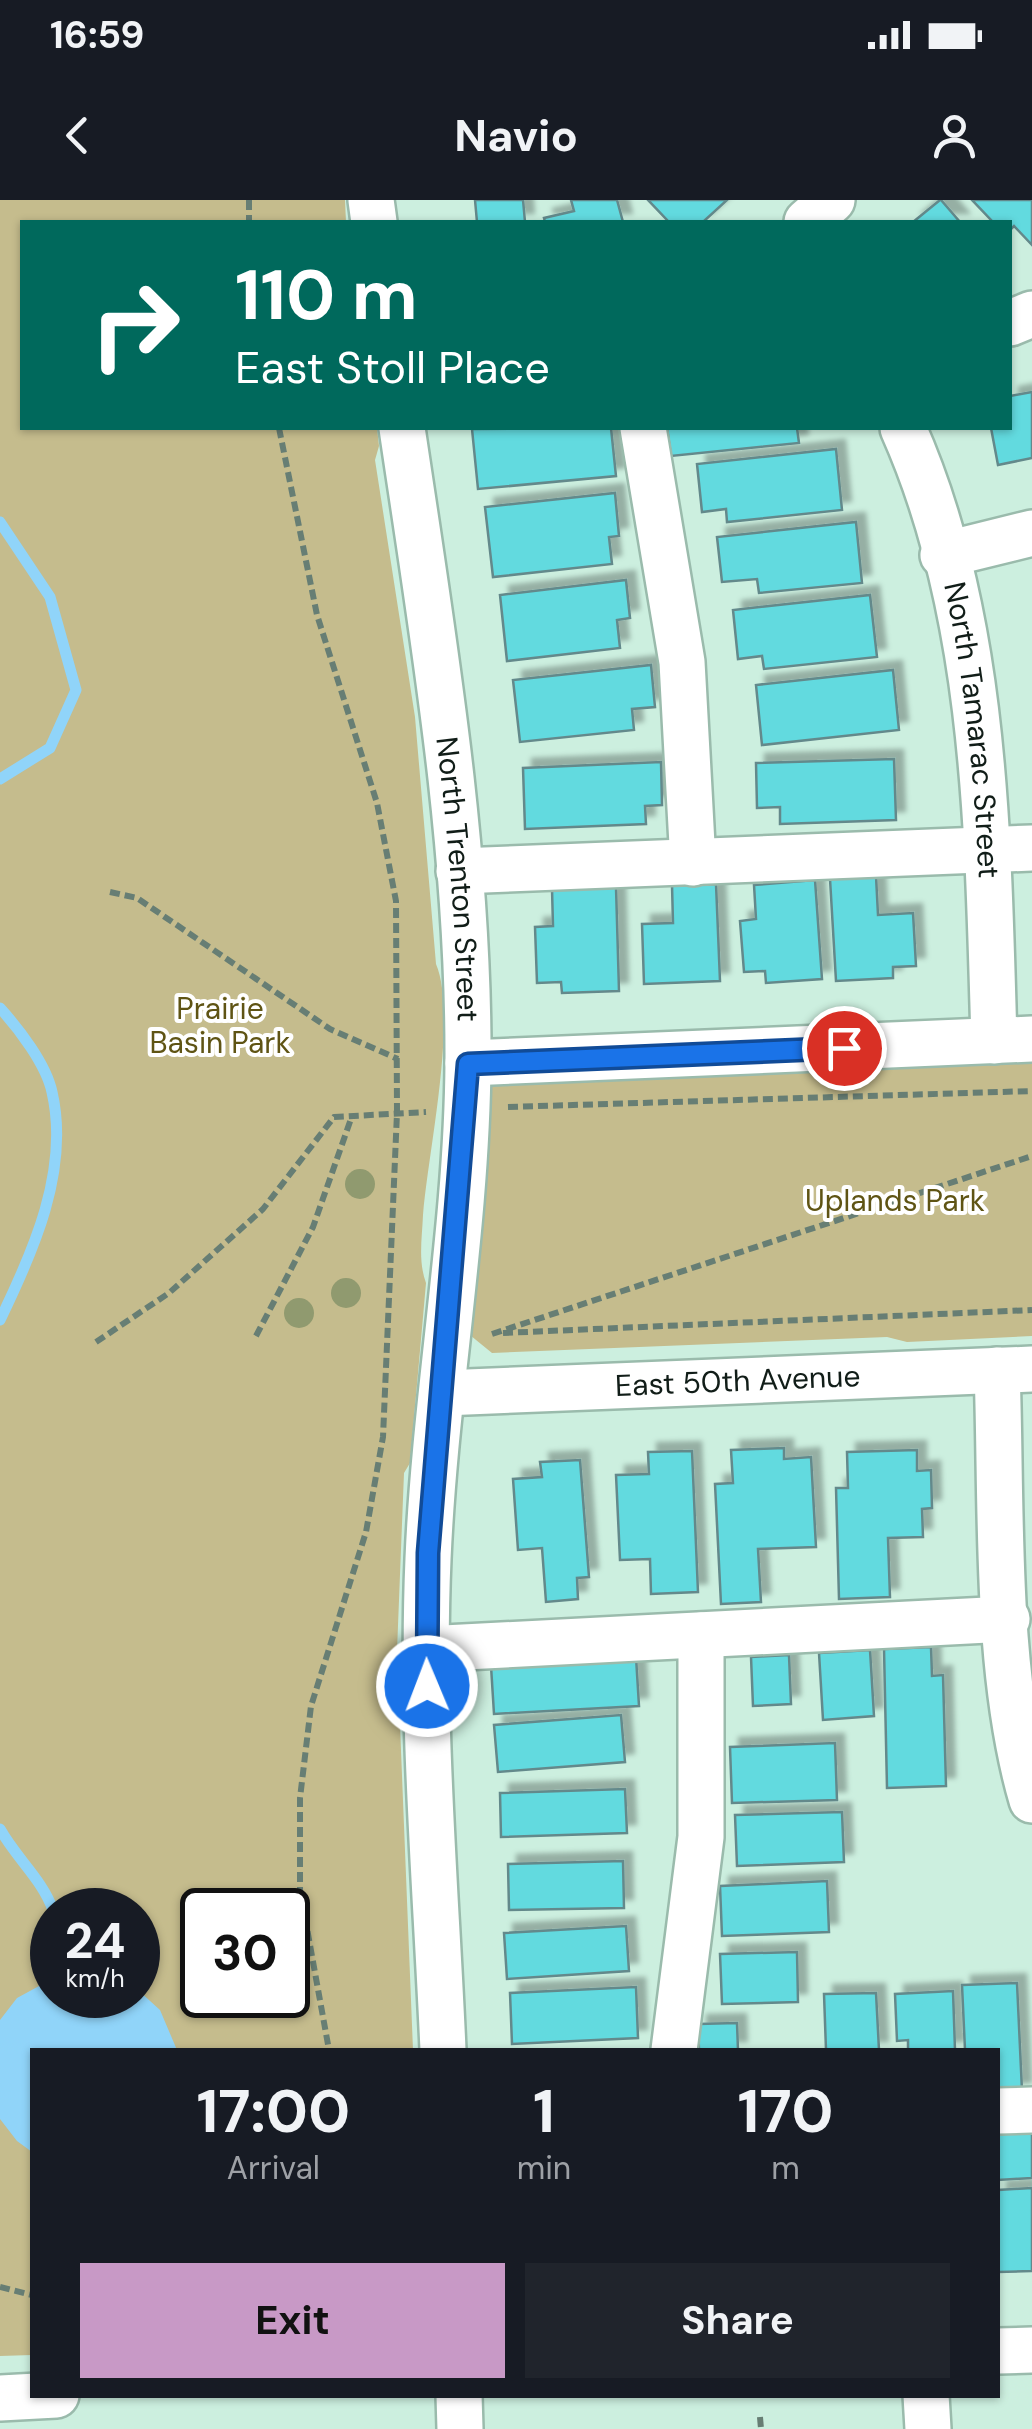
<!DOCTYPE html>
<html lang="en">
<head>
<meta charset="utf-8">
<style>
	body { margin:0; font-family:"DM Sans",sans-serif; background:#20242c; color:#f1f3f6; height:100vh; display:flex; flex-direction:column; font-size:38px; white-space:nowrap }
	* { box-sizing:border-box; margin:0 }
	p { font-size:32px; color:#9ea1a6 }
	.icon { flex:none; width:55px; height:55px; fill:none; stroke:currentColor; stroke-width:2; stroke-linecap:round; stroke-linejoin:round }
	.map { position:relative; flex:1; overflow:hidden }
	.side { position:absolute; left:30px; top:1848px; width:970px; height:350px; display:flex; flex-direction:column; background:#171b24; border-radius:0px; box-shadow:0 2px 8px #0004 }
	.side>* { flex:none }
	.top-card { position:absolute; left:20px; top:20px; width:992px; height:210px; border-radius:0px; box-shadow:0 2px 8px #0004; background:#00695c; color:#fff; overflow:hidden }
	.speed { position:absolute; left:30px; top:1688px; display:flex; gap:20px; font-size:50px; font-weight:700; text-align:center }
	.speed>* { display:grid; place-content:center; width:130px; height:130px; border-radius:50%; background:#171b24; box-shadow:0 2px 8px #0004; line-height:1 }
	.speed small { font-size:25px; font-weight:400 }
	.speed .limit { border:5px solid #111; border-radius:15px; background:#fff; color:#111 }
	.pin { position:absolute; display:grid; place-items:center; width:85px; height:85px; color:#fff; margin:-42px; border:5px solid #fff; border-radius:50%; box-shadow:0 2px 10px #0007 }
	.me { position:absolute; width:110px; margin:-55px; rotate:359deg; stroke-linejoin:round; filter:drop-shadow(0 0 8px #0008) }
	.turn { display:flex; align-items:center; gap:35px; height:210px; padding:0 50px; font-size:45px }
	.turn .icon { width:130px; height:130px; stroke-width:2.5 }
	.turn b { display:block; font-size:70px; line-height:85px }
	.eta { display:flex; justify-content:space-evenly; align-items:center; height:170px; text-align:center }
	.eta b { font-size:60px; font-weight:700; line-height:70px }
	.action { display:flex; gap:20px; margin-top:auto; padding:20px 50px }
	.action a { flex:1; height:115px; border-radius:0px; background:#c899c6; color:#111; font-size:40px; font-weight:700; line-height:115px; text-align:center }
	.action a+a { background:#20242c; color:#f1f3f6 }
	.status { display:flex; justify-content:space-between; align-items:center; height:70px; padding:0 50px; background:#171b24; direction:ltr }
	.status svg { height:28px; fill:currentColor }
	header { display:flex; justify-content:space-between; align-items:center; height:130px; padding:0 50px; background:#171b24; font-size:45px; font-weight:700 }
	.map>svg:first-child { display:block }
	.green { fill:#c5bc8d; fill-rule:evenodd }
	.water { fill:#90d4f9 }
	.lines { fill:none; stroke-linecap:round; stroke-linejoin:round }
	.stream { stroke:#90d4f9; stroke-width:11 }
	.building { fill:#62dadf; stroke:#63898b; stroke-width:2.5; filter:url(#shadow) }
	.minor-casing { stroke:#9abbac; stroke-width:50 }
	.path { stroke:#677e74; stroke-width:6; stroke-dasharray:10 5; stroke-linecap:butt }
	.minor { stroke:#fff; stroke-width:45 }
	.tree { fill:#909a6f }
	.route-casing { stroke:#114b97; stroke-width:25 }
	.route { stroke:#1a73e8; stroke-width:18 }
	.labels { text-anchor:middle; stroke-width:8; stroke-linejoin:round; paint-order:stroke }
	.street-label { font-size:30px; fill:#111d18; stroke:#fff }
	.park-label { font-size:30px; fill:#5f5414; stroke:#fff }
</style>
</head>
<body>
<div class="status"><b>16:59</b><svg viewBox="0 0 49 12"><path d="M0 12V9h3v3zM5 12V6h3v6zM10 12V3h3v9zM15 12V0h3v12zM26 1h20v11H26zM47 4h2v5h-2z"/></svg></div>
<header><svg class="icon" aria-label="back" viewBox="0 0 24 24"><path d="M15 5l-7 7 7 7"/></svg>Navio<svg class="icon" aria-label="person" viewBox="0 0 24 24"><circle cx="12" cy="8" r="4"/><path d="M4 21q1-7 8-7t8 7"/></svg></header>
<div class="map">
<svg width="1032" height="2229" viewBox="0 0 1032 2229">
	<defs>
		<filter id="shadow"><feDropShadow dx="9" dy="-9" stdDeviation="2.5" flood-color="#0004"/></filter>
	</defs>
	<rect width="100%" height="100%" fill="#ccefdf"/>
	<g class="green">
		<path d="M 0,0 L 345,0 L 346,22 L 22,22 L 22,228 L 377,228 L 379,246 L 375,260 L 415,517 L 436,764 C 458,817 428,952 423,1015 C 422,1039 418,1061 426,1083 L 410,1263 L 404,1273 L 397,1451 L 413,1850 L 32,1850 L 32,2155 L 0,2156 ZM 52,1710 L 138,1710 L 138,1795 L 52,1795 ZM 202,1710 L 288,1710 L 288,1795 L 202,1795 Z"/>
		<polygon points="1032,858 1032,1136 907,1142 887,1137 492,1153 465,1131 489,884"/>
	</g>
	<polygon class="water" points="52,1779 52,1795 138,1795 138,1790 160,1810 177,1850 32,1850 32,1952 17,1941 0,1919 0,1820 17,1798"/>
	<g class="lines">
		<g class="stream">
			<polyline points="0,322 50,397 76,490 50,548 0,579"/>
			<path d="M 0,808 C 19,829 46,864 52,892 C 70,970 33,1052 0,1120"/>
			<path d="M 0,1629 C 16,1658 42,1679 53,1710"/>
		</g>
	</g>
	<g class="building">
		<polygon points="475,0 523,0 525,22 477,22"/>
		<polygon points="571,0 617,0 623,22 545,22 544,18 574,11"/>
		<polygon points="648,0 727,0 703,22 669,22"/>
		<polygon points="941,0 960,22 913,22 940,0"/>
		<polygon points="972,0 1032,0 1032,45 1014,26 1010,30 1010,22 993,22"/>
		<polygon points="1032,192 1032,258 998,265 991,228 1010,228 1010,196"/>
		<polygon points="586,228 611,228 616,276 478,289 472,229"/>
		<polygon points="667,228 797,228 799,243 671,256"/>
		<polygon points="836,249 842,310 727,322 726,309 702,312 697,264"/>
		<polygon points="615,293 619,336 609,337 612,364 493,377 485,307"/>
		<polygon points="856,322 862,383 759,393 757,379 722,382 717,337"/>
		<polygon points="626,380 630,418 617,420 620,448 507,461 500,395"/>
		<polygon points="870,395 877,457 764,469 762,456 738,459 733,410"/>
		<polygon points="651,465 655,507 632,509 634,530 520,542 513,480"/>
		<polygon points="893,470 899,530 762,545 756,485"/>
		<polygon points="894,559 896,620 780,624 780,607 757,608 756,563"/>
		<polygon points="661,562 662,605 645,606 646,624 525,629 523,568"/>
		<polygon points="876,676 878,715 913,713 916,766 893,767 893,778 836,781 830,679"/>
		<polygon points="815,680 822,779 766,783 765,771 744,772 740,721 756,719 754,685"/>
		<polygon points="716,684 720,781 644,784 642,724 673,723 672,685"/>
		<polygon points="616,687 619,791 562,793 561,782 537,783 535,727 553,726 552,689"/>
		<polygon points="784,1248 784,1259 811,1257 816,1347 758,1349 761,1402 721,1404 715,1284 733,1283 731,1250"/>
		<polygon points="917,1250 917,1271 931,1270 932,1308 922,1309 923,1337 888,1338 890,1397 839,1399 836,1288 848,1288 847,1252"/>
		<polygon points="692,1251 698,1392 651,1394 650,1359 620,1360 616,1275 649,1274 648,1252"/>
		<polygon points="580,1260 589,1377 577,1378 578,1399 546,1402 542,1348 518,1350 513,1279 542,1277 540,1262"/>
		<polygon points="931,1447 932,1476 943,1475 946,1586 887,1588 884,1449"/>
		<polygon points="870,1450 874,1516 823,1520 819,1453"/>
		<polygon points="789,1455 791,1504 753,1506 751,1457"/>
		<polygon points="636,1457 639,1506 494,1514 491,1466"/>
		<polygon points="621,1515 625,1562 498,1572 494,1525"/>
		<polygon points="835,1543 837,1600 732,1603 730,1547"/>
		<polygon points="625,1589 627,1633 501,1637 500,1593"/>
		<polygon points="842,1612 844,1662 737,1666 735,1615"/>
		<polygon points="623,1661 624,1708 509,1710 508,1664"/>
		<polygon points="827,1681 829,1732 722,1736 720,1686"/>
		<polygon points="626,1726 629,1771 507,1779 504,1733"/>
		<polygon points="797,1752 798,1802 722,1804 720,1754"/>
		<polygon points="1017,1783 1022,1891 998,1892 998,1850 965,1850 962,1785"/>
		<polygon points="636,1787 638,1838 512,1844 510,1793"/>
		<polygon points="953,1791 955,1850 908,1850 908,1840 897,1841 895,1794"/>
		<polygon points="876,1793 879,1850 826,1850 824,1794"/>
		<polygon points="737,1823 738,1850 699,1850 698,1824"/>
		<polygon points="1032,1933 1032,1978 998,1980 998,1934"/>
		<polygon points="1032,1988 1032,2071 998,2072 998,1990"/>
	</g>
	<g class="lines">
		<defs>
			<g id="minor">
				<polyline points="371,0 374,22"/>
				<polyline points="807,22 832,0"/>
				<polyline points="1010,123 1032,114"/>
				<path id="s1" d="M 402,228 C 433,437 469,649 468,862 C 467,1028 435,1193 428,1359 C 421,1523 436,1687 443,1850"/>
				<polyline points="643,228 682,462 693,663"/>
				<path id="s2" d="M 903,228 C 987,416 988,639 994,841"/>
				<polyline points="943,355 1032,333"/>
				<polyline points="459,671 1032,648"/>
				<polyline points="468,863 1032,839"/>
				<path d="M 997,1170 C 1002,1305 994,1471 1032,1600"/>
				<path id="s3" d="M 443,1193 L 1032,1169"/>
				<polyline points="425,1449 1007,1419"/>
				<polyline points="674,1850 701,1637 701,1435"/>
				<polyline points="998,1911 1032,1910"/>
				<polyline points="998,2151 1032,2150"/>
				<polyline points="459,2195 460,2229"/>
				<polyline points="926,2195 928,2229"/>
				<polyline points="0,2198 56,2195"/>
			</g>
		</defs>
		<use href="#minor" class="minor-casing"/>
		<g class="path">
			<polyline points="249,0 249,22"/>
			<polyline points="279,228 317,415 377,603 396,701 397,913 383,1237 366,1332 311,1506 300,1598 300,1690 329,1850"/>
			<polyline points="110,692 137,698 330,829 398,859"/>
			<polyline points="508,907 1032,891"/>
			<polyline points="503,1133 1032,1110"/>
			<polyline points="492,1134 1032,956"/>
			<polyline points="256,1136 313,1027 352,916"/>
			<polyline points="96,1142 169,1093 263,1009 334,917 426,912"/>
			<polyline points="0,2087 32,2095"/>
			<polyline points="760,2217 761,2229"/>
		</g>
		<use href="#minor" class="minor"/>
	</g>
	<g class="tree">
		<circle cx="360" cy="984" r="15"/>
		<circle cx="346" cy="1093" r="15"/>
		<circle cx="299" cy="1113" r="15"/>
	</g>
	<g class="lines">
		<defs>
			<polyline id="route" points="427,1486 428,1353 468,864 844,848"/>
		</defs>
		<use href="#route" class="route-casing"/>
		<use href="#route" class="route"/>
	</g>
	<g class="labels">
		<g class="street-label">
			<text dy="10" stroke="none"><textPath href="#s2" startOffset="312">North Tamarac Street</textPath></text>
			<text dy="10" stroke="none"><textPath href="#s1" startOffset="455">North Trenton Street</textPath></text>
			<text dy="10" stroke="none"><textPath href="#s3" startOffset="295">East 50th Avenue</textPath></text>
		</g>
		<g class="park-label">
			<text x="220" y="819">Prairie<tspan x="220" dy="34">Basin Park</tspan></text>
			<text x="895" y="1011">Uplands Park</text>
		</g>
	</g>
</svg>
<div class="speed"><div>24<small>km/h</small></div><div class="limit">30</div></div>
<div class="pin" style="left:844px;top:848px;background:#d93025"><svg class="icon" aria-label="arrive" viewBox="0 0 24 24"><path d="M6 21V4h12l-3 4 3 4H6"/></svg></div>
<svg class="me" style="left:427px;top:1486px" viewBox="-20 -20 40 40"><circle r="17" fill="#1a73e8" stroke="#fff" stroke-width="3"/><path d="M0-11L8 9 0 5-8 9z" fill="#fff"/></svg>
<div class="top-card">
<div class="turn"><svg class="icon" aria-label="right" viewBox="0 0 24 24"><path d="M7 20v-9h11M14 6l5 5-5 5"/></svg><div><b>110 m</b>East Stoll Place</div></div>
</div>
<section class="side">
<div class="eta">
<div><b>17:00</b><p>Arrival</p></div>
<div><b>1</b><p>min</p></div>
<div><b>170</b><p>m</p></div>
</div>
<div class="action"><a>Exit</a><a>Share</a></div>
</section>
</div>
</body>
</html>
